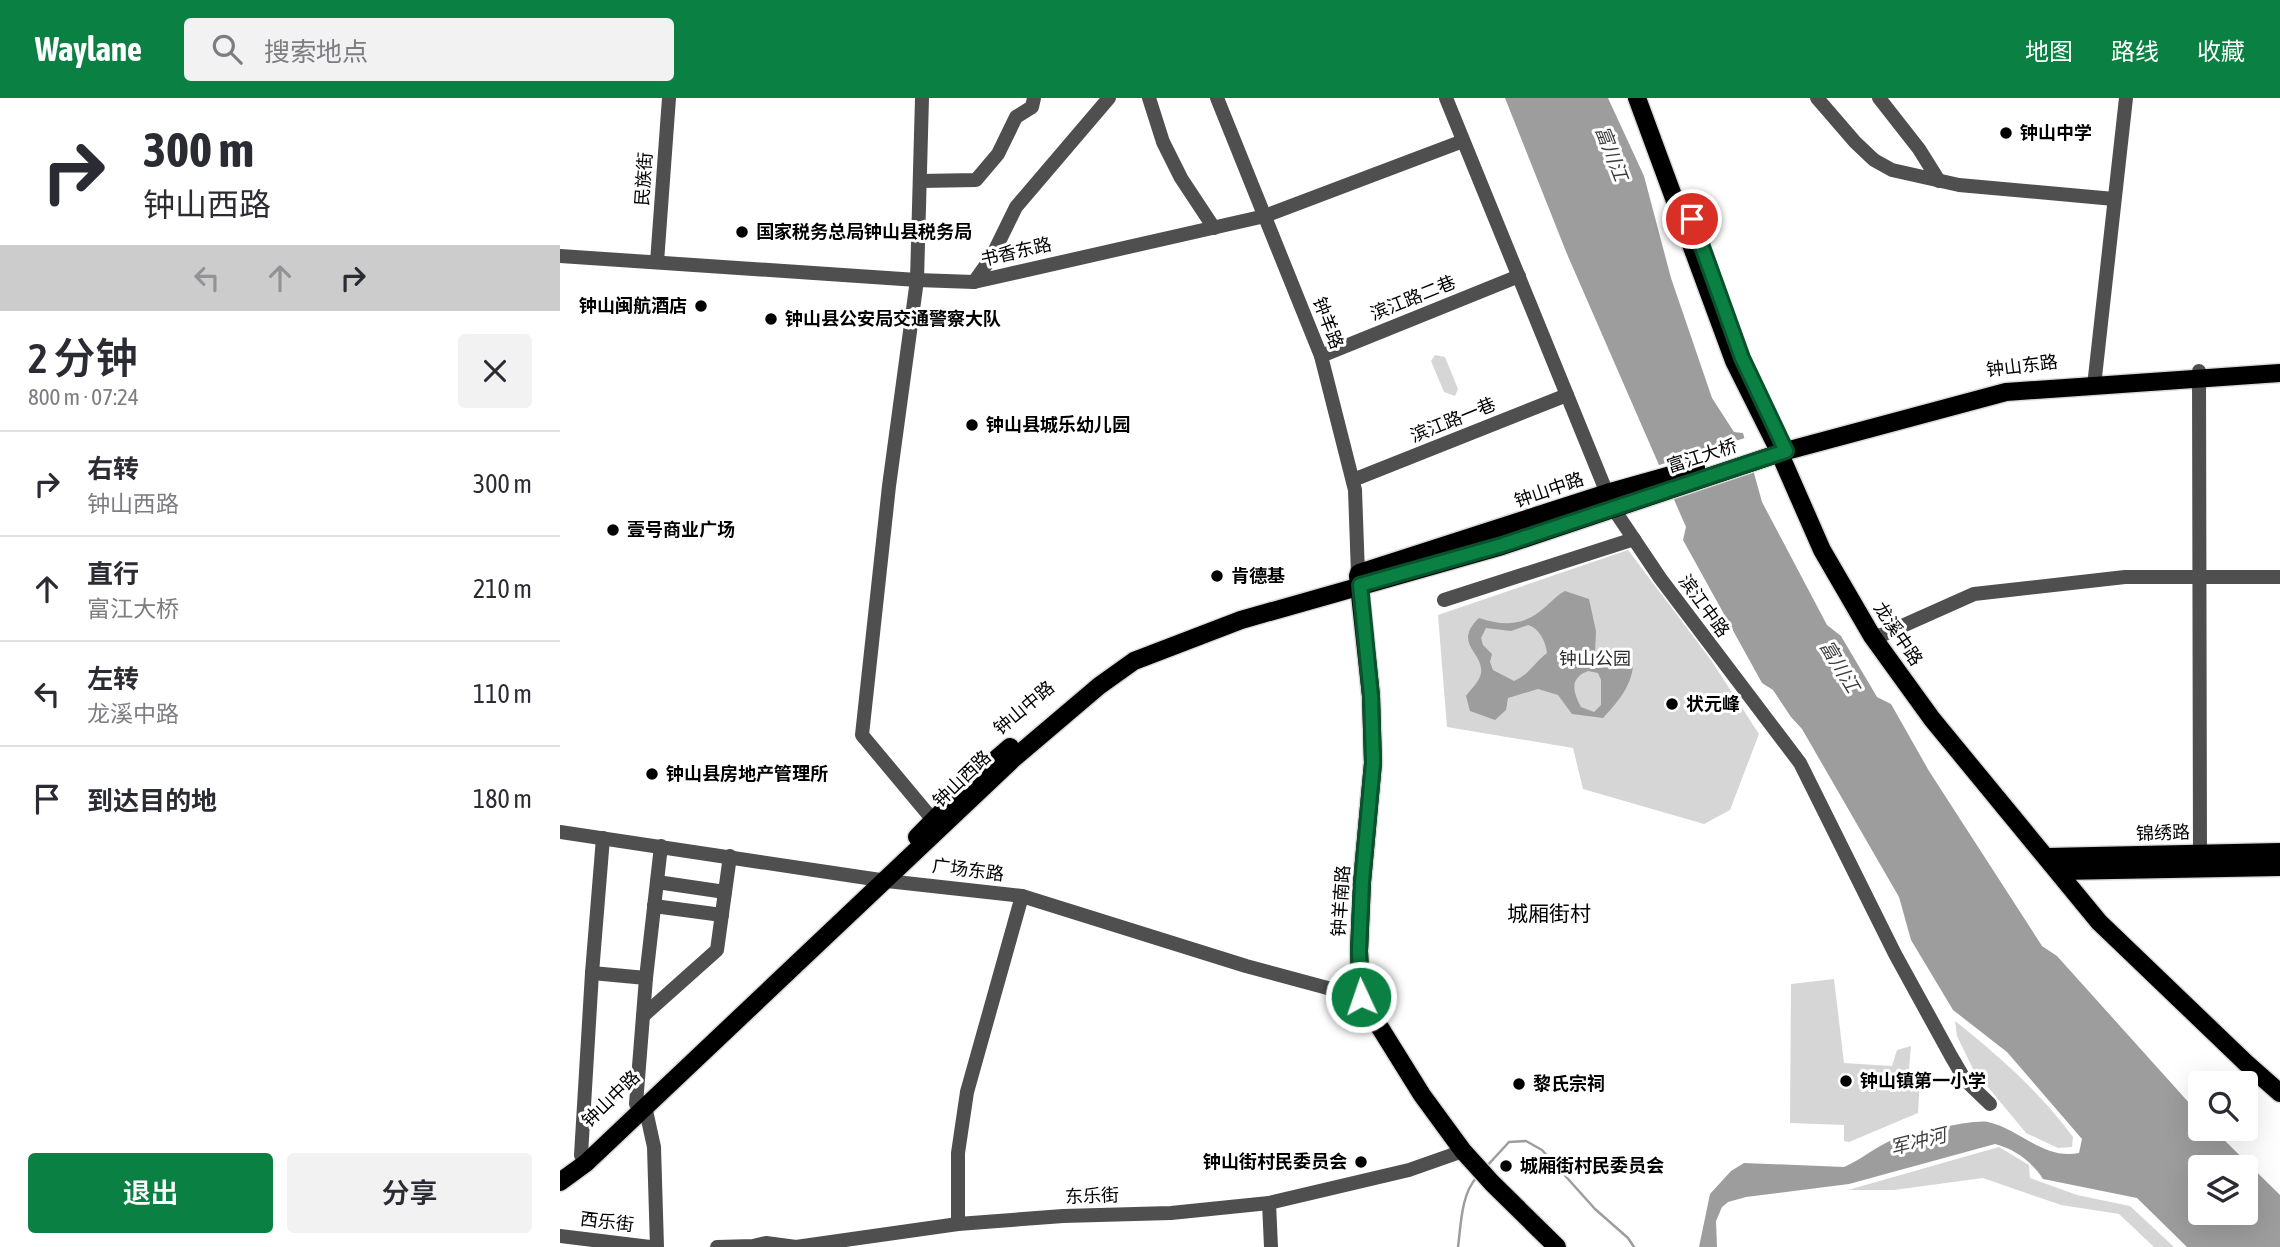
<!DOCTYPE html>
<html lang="zh">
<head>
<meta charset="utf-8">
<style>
	body { margin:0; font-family:"Asap Condensed","Noto Sans SC",sans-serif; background:#f2f2f3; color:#2b2b33; height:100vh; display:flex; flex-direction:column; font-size:26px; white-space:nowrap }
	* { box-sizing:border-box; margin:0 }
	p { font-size:23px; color:#7c7c81 }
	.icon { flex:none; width:38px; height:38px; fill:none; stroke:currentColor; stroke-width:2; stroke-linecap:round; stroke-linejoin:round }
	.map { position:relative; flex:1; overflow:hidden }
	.panel { display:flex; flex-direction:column; background:#fff; width:560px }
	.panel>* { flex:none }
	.guide { background:#fff; color:#2b2b33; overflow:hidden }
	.fabs { position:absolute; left:1628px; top:973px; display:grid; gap:14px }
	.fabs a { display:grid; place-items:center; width:70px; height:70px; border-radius:7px; background:#fff; box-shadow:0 7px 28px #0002; font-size:35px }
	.pin { position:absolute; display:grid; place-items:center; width:60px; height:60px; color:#fff; margin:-30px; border:4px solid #fff; border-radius:50%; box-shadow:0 2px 7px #0007 }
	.me { position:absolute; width:77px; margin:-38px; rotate:357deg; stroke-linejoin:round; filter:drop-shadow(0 0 5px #0008) }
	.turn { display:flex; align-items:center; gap:24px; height:147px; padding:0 28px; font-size:32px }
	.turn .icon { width:91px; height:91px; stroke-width:2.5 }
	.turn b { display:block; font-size:49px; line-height:60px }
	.lanes { display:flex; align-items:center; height:66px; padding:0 28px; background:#0003; justify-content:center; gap:35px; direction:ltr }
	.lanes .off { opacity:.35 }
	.round { display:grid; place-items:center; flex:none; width:74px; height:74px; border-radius:7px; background:#f2f2f3 }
	.summary { display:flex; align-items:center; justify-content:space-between; height:119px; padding:0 28px }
	h1 { font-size:42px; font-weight:600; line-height:52px }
	.primary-button { display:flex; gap:14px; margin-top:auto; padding:14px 28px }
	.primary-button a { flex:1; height:80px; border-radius:7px; background:#0b8043; color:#fff; font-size:28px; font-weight:600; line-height:80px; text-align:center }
	.primary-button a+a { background:#f2f2f3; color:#2b2b33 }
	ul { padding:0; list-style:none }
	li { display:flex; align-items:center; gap:21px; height:105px; padding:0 28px; border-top:2px solid #e1e1e2 }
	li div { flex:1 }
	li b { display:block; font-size:26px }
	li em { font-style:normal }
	header { display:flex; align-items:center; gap:42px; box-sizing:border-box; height:98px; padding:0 35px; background:#0b8043; color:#fff }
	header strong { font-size:33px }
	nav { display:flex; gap:38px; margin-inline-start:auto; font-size:24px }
	.search { width:490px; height:63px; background:#f2f2f3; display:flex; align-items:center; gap:18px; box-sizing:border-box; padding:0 24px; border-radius:7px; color:#7c7c81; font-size:26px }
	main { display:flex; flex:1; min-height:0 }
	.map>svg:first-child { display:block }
	.green { fill:#d6d6d6 }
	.water { fill:#9d9d9d; fill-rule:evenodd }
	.pier { fill:#fff }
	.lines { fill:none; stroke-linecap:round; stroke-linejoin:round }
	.stream { stroke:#9d9d9d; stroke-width:2.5 }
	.major-casing { stroke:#dbdbdb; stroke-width:21 }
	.minor { stroke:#4f4f4f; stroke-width:14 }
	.major { stroke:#000; stroke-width:18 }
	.route-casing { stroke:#07532c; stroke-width:18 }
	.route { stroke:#0b8043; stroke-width:12 }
	.poi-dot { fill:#000; stroke:#fff; stroke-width:2.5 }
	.labels { text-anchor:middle; stroke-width:6; stroke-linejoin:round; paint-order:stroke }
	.poi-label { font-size:18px; font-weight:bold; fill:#000; stroke:#fff; text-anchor:start }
	.street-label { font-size:18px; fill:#000; stroke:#fff }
	.park-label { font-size:18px; fill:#2d2d2d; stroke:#fff }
	.water-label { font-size:19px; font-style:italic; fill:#3e3e3e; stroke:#fff }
	.quarter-label { font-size:21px; fill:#000; stroke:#fff }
</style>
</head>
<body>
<header>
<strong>Waylane</strong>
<div class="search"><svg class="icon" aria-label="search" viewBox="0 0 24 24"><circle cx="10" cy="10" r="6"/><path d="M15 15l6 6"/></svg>搜索地点</div>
<nav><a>地图</a><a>路线</a><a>收藏</a></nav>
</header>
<main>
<section class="panel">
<div class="guide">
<div class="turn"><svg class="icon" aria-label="right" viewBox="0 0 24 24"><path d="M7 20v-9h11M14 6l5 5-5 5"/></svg><div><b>300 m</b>钟山西路</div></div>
<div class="lanes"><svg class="icon off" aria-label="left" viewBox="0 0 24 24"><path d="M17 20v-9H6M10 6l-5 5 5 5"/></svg><svg class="icon off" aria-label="ahead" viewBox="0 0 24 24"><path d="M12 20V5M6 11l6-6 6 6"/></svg><svg class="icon" aria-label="right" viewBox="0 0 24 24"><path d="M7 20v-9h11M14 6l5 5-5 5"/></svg></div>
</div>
<div class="summary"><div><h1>2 分钟</h1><p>800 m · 07:24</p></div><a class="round"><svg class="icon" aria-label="close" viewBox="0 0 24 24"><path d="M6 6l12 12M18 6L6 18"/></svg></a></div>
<ul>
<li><svg class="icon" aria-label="right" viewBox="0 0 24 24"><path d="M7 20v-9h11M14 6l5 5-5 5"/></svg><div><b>右转</b><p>钟山西路</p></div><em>300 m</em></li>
<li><svg class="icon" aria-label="ahead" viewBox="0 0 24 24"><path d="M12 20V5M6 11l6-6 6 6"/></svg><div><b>直行</b><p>富江大桥</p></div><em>210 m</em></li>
<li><svg class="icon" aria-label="left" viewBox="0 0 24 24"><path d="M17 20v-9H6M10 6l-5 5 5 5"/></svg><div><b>左转</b><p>龙溪中路</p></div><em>110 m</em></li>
<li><svg class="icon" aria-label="arrive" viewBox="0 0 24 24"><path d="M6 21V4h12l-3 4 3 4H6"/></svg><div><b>到达目的地</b></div><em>180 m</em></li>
</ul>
<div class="primary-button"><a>退出</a><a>分享</a></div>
</section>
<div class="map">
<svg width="1720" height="1149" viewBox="0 0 1720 1149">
	<rect width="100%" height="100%" fill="#fff"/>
	<g class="green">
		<polygon points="875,257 885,259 898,291 895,298 884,294 871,263"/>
		<polygon points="1068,452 1151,562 1199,636 1170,712 1144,726 1023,691 1013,650 887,629 878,517"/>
		<polygon points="1274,881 1284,965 1332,968 1337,952 1351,948 1349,971 1360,980 1358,1015 1289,1044 1284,1043 1284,1027 1230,1025 1231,886"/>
		<path d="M 1395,923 C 1439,958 1480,994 1513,1039 L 1512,1049 L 1498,1050 L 1466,1035 L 1413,971 L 1397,938 Z"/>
		<polygon points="1439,1049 1469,1067 1470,1080 1517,1097 1570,1108 1614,1149 1594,1149 1559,1116 1501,1107 1423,1080 1334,1092 1288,1092"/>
	</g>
	<g class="water">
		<path d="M 945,0 L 1048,0 L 1084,78 L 1111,180 L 1152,300 L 1174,334 L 1183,335 L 1202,404 L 1267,527 L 1281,538 L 1317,599 L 1331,606 L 1369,673 L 1482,848 L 1497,858 L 1640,1017 L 1640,1031 L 1653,1031 L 1720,1097 L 1720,1149 L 1627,1149 L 1577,1100 L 1483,1081 C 1472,1064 1455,1051 1435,1046 L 1289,1086 L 1186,1099 L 1168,1104 L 1162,1109 L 1156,1123 L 1157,1149 L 1139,1149 L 1150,1096 L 1171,1073 L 1184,1065 L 1284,1069 C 1301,1062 1315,1049 1332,1042 C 1347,1036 1414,1021 1428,1024 C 1460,1031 1483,1062 1519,1055 L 1522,1041 L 1447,954 L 1393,912 L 1351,842 L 1339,799 L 1242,631 L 1231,619 L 1213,592 L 1202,585 L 1123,442 L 1126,429 L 1007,156 ZM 1640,1069 L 1685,1069 L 1685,1115 L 1640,1115 Z"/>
		<path d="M 1005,493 L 1029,501 L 1036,533 L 1035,555 L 1038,567 L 1073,568 C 1071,589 1057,605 1043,620 L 1012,616 L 998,597 L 978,591 L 948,600 L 946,612 L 935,622 L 910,613 L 906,598 C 911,591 920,583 921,575 C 924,554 892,546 919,520 C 941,527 959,529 979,514 C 989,507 994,499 1005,493 ZM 968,527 C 979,530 986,544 987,555 C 974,565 969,577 954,583 L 933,572 L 930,564 L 932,556 L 923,547 L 921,540 L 926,530 L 951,533 ZM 1028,573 L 1038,575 L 1041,582 L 1041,607 L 1034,614 L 1021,609 C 1013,594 1009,580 1028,573 Z"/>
	</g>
	<polygon class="pier" points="1188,339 1197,372 1110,399 1096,368"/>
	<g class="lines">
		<g class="stream">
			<polyline points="926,1069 949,1044 966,1043 982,1052 1035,1111 1068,1140 1074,1149"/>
			<path d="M 898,1149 C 901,1127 901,1096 917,1079"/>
		</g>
		<defs>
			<g id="major">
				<polyline points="1077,0 1174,263 1216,347 1262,452 1312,538 1372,621 1539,824 1686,965 1720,995"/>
				<polyline points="799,475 1047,395 1136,370"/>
				<polyline points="798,478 811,598 813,665 802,784 799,853 801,899 862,997 903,1053 932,1085 997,1149"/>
				<polyline points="357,739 421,674 450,649"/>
				<polyline points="1487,759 1720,754"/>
				<polyline points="1499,773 1720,769"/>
				<polyline points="0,1084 26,1065 453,661 539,588 574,563 681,522 942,448 1226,353 1446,294 1720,275"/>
			</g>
		</defs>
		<use href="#major" class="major-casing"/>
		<g class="minor">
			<polyline points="362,0 357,182 329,388 302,637 373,722"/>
			<polyline points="589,0 603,44 621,80 654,130"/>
			<polyline points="657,0 761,258 795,392 798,476"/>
			<polyline points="886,0 1053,410 1100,480 1240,665 1335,856 1391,958 1405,982 1430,1006"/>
			<polyline points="1257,0 1295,44 1314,62 1332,72 1399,87 1554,101"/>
			<polyline points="1319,0 1359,51 1379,83"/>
			<polyline points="360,83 416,82 438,56 456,19 472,9 474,0"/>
			<polyline points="0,158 357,182 414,184 705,118 903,43"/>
			<polyline points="97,164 109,0"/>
			<polyline points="414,184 431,160 456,109 549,0"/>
			<polyline points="761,258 959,178"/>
			<polyline points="1639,273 1640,764"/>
			<polyline points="1534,288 1566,0"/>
			<polyline points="793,382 1007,297"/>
			<polyline points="884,502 1074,441"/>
			<polyline points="1312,538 1322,537 1414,496 1565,479 1720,479"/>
			<polyline points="0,734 327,783 462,798 686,868 801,899"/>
			<polyline points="97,784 165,794"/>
			<polyline points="94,808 162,817"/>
			<polyline points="32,875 86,880"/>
			<polyline points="83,918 157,852 170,758"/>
			<polyline points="76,1006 86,880 101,748"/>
			<polyline points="85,1008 94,1049 97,1149"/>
			<polyline points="26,1065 21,1057 32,875 43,740"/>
			<polyline points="709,1105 711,1149"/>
			<polyline points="398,1126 398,1055 407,994 462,798"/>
			<polyline points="0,1138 90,1149"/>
			<polyline points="157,1149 193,1148 206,1145 236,1149 398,1126 503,1118 611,1115 709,1105 849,1072 903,1053"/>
		</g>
		<use href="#major" class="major"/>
	</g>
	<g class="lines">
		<defs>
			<polyline id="route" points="801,899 799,853 802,784 813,665 811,598 800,487 942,447 1226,353 1182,260 1132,121"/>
		</defs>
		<use href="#route" class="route-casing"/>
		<use href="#route" class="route"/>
	</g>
	<g class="poi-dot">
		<circle cx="1446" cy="35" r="7"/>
		<circle cx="182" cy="134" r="7"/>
		<circle cx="141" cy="208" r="7"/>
		<circle cx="211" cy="221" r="7"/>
		<circle cx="412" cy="327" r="7"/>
		<circle cx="53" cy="432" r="7"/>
		<circle cx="657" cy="478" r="7"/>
		<circle cx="1112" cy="606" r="7"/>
		<circle cx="92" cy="676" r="7"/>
		<circle cx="1286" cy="983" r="7"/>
		<circle cx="959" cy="986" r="7"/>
		<circle cx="801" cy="1064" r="7"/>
		<circle cx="946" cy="1068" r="7"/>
	</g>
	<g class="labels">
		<g class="poi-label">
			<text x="1460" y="41">钟山中学</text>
			<text x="196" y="140">国家税务总局钟山县税务局</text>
			<text x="127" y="214" text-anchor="end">钟山闽航酒店</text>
			<text x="225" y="227">钟山县公安局交通警察大队</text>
			<text x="426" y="333">钟山县城乐幼儿园</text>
			<text x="67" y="438">壹号商业广场</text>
			<text x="671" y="484">肯德基</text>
			<text x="1126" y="612">状元峰</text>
			<text x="106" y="682">钟山县房地产管理所</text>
			<text x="1300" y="989">钟山镇第一小学</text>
			<text x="973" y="992">黎氏宗祠</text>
			<text x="787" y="1070" text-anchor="end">钟山街村民委员会</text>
			<text x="960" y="1074">城厢街村民委员会</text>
		</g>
		<g class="street-label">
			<text transform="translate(84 81) rotate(-86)" y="6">民族街</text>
			<text transform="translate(456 154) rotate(-13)" y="6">书香东路</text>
			<text transform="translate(853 200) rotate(-22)" y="6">滨江路二巷</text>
			<text transform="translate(768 225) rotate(69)" y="6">钟羊路</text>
			<text transform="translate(1462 268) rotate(-7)" y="6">钟山东路</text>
			<text transform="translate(893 322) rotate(-22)" y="6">滨江路一巷</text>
			<text transform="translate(1142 358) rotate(-18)" y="6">富江大桥</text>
			<text transform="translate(989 392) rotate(-19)" y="6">钟山中路</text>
			<text transform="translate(1144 508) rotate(54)" y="6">滨江中路</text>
			<text transform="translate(1338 536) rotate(56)" y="6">龙溪中路</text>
			<text transform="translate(464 610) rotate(-40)" y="6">钟山中路</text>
			<text transform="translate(402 681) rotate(-44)" y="6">钟山西路</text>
			<text transform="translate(1603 735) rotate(-2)" y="6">锦绣路</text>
			<text transform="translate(408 772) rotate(7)" y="6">广场东路</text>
			<text transform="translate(781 803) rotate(-86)" y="6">钟羊南路</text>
			<text transform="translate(51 1001) rotate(-44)" y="6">钟山中路</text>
			<text transform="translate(532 1098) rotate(-2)" y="6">东乐街</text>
			<text transform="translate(47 1124) rotate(7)" y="6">西乐街</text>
		</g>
		<g class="park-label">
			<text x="1035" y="567">钟山公园</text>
		</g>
		<g class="water-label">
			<text transform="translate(1052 55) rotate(69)" y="7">富川江</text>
			<text transform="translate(1280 568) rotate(59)" y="7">富川江</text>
			<text transform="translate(1358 1043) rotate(-14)" y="7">军冲河</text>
		</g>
		<g class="quarter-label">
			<text x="989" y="823">城厢街村</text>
		</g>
	</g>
</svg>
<div class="fabs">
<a><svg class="icon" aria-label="search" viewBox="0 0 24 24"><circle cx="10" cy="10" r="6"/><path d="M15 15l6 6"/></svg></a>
<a><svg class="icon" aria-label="layers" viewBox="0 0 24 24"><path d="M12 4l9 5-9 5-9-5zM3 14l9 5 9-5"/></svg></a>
</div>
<div class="pin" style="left:1132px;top:121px;background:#d93025"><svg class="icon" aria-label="arrive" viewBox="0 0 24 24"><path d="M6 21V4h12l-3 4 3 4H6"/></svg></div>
<svg class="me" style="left:801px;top:899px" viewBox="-20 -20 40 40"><circle r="17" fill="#0b8043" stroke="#fff" stroke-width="3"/><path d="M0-11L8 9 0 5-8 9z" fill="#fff"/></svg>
</div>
</main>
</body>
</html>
